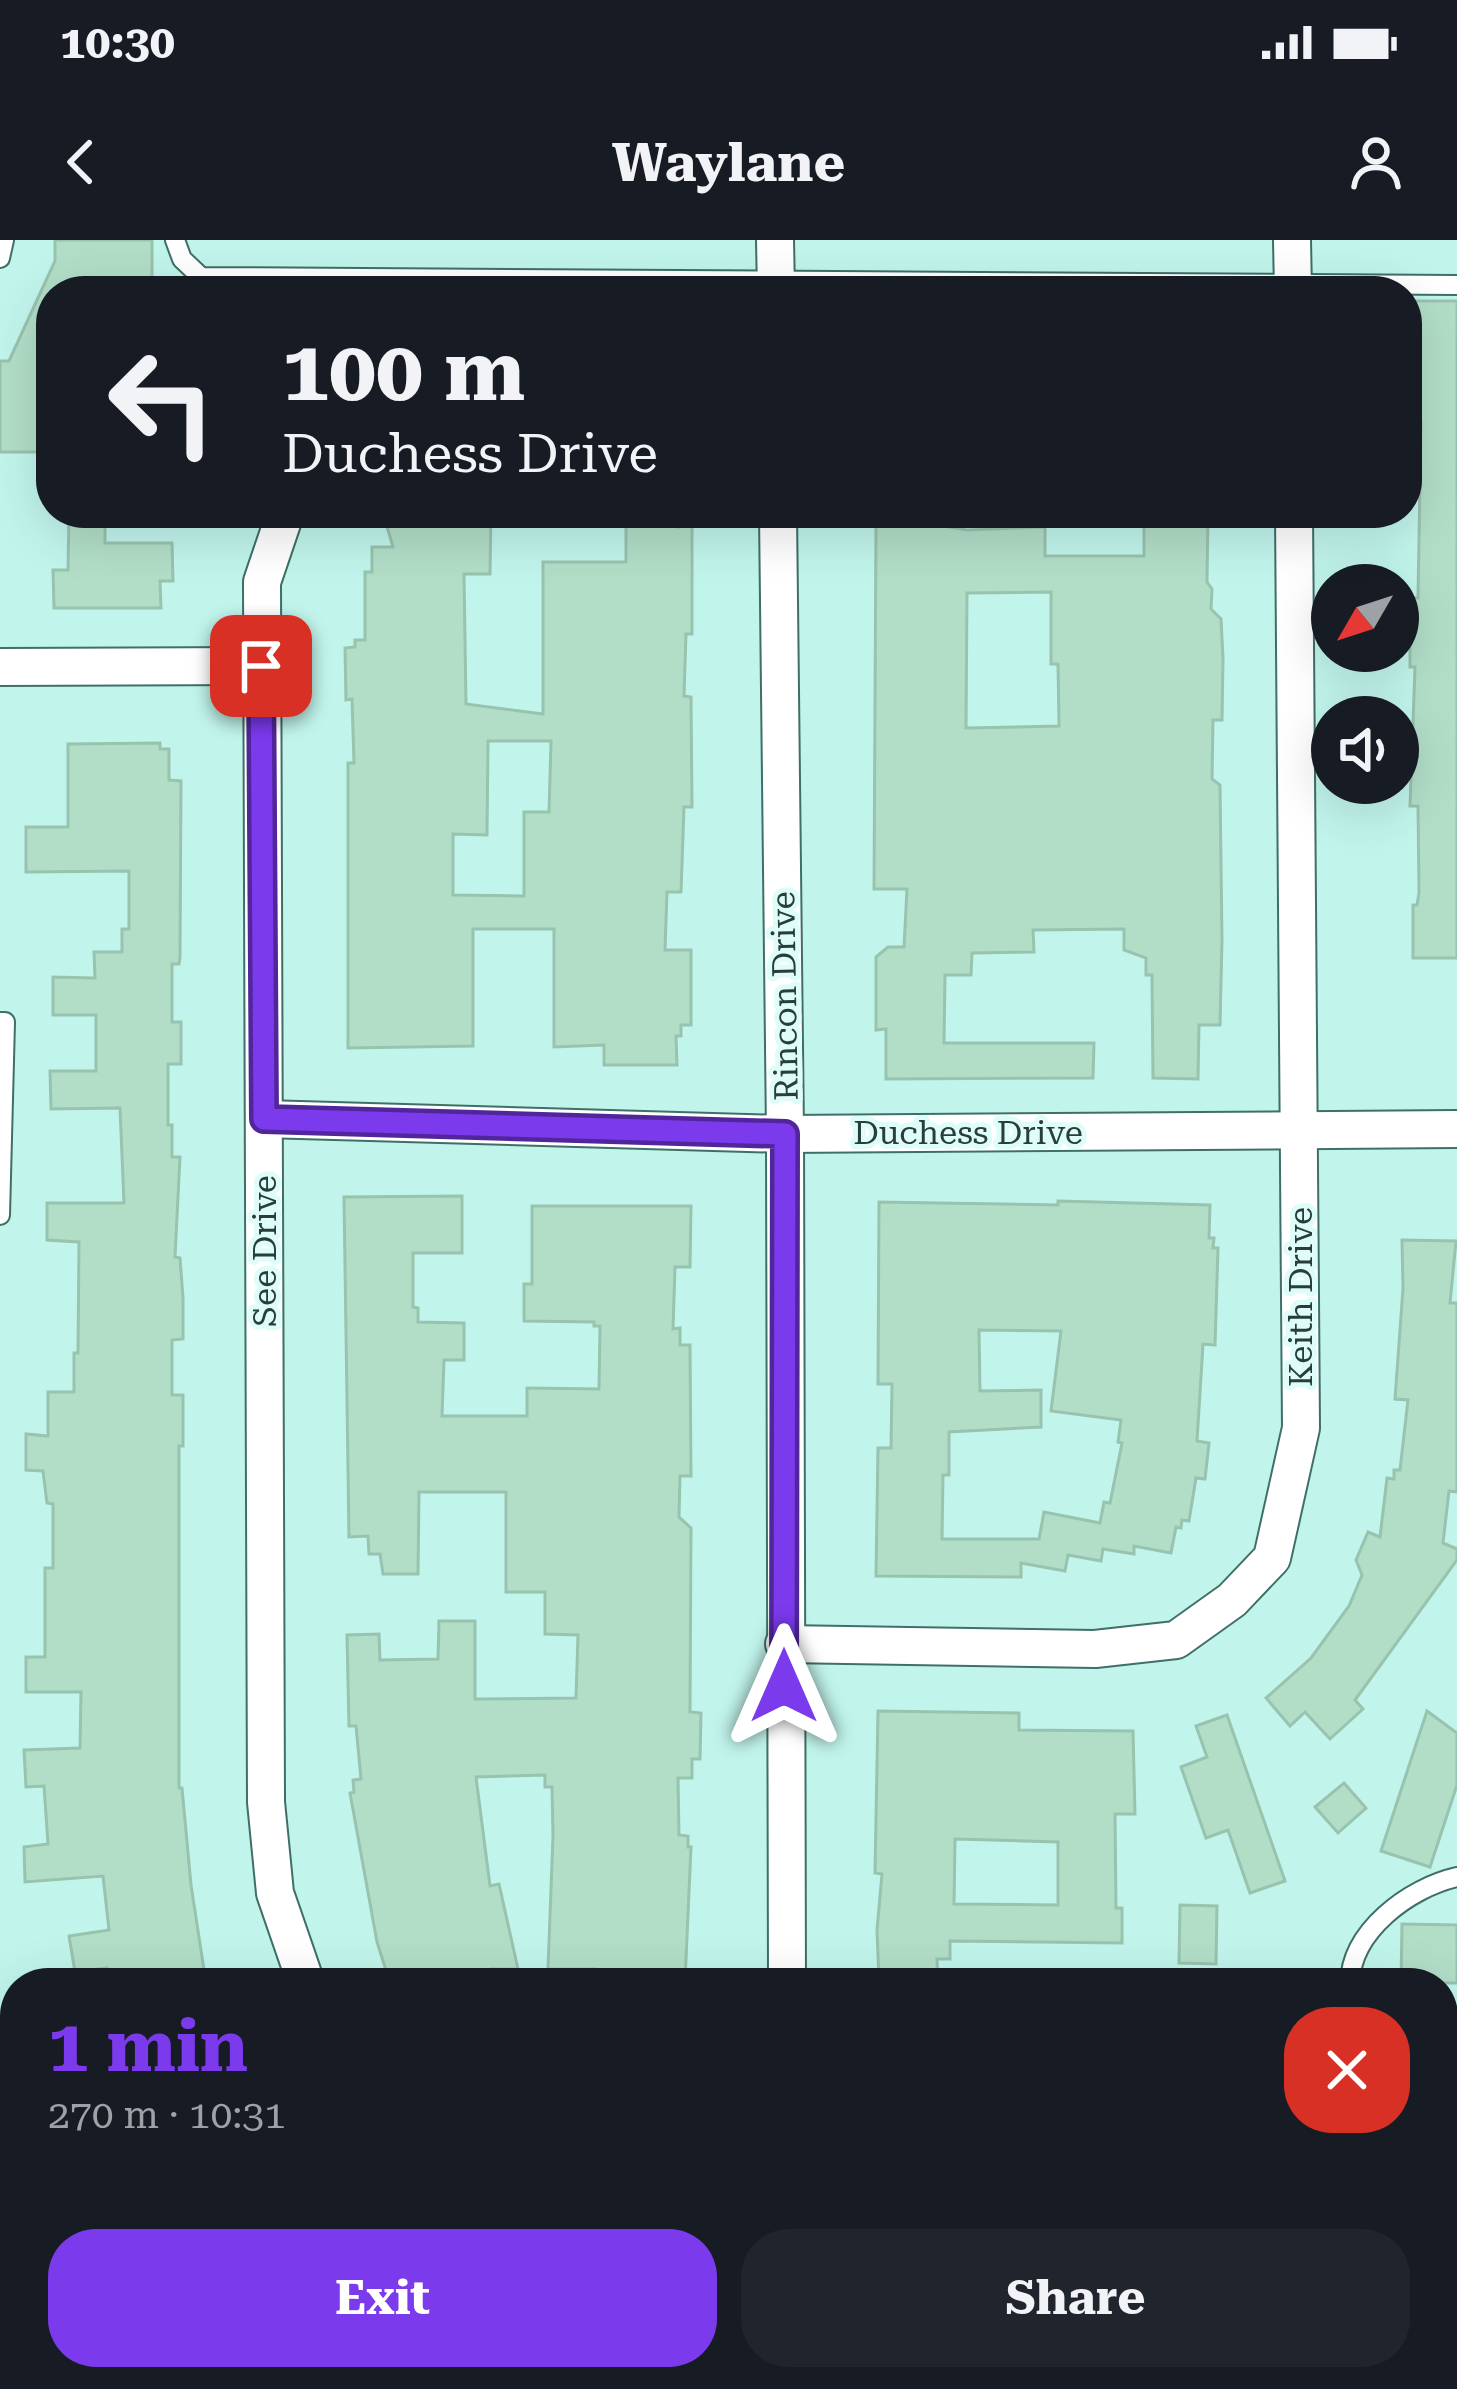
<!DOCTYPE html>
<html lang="en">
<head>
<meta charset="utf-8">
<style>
	body { margin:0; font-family:"Roboto Serif",serif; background:#20242c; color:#f1f3f6; height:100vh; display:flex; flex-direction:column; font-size:45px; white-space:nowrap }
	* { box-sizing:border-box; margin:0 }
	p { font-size:39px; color:#9ea1a6 }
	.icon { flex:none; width:66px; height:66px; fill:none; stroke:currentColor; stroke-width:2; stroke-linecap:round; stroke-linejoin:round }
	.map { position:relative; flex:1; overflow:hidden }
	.details { position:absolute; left:0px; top:1728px; width:1458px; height:423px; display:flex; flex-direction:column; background:#171b24; border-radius:48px 48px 0 0; box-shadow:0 12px 48px #0002 }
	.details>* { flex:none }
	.top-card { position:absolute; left:36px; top:36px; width:1386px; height:252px; border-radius:48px; box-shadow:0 12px 48px #0002; background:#171b24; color:#f1f3f6; overflow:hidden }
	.needle { width:78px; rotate:231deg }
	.controls { position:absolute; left:1311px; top:324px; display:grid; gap:24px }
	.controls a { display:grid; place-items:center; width:108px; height:108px; border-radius:50%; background:#171b24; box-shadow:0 12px 48px #0002; font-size:60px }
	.pin { position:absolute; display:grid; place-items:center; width:102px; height:102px; color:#fff; margin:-51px; border-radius:24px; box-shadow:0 6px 18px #0006 }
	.me { position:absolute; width:132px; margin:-66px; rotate:0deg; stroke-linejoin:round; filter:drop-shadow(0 0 9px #0008) }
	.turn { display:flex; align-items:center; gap:42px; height:252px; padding:0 48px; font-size:54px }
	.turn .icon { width:156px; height:156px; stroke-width:2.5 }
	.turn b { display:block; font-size:84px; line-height:102px }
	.round { display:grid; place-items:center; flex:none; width:126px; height:126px; border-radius:48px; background:#20242c }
	.headline { display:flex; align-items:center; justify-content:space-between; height:204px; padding:0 48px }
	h1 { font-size:72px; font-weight:700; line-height:90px; color:#7c3aed }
	.button { display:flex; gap:24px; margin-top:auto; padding:24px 48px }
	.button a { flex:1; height:138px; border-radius:48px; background:#7c3aed; color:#fff; font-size:48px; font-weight:700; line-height:138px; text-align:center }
	.button a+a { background:#20242c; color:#f1f3f6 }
	.status { display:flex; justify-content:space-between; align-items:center; height:84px; padding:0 60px; background:#171b24; direction:ltr }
	.status svg { height:33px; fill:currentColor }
	header { display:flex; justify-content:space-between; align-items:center; height:156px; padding:0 48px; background:#171b24; font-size:54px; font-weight:700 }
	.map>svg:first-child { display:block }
	.building { fill:#b2dec8; stroke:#98c3ae; stroke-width:3; fill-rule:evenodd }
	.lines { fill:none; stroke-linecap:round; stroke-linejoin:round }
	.lane-casing { stroke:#3f6f68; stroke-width:22 }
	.street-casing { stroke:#3f6f68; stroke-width:40 }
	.lane { stroke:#fff; stroke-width:18 }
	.street { stroke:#fff; stroke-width:36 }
	.route-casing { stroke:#51269a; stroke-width:30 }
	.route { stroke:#7c3aed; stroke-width:21 }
	.labels { text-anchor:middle; stroke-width:10; stroke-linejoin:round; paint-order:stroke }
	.street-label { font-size:33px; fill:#293e3b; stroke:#defdf8 }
</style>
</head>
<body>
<div class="status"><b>10:30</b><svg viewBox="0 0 49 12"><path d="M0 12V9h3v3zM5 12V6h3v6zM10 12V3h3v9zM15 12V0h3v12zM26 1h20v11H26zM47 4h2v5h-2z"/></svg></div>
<header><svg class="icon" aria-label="back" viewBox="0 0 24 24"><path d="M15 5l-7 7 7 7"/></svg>Waylane<svg class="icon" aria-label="person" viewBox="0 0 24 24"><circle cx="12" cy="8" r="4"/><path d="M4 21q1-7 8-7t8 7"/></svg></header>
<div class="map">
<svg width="1457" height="2149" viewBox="0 0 1457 2149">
	<rect width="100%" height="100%" fill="#c1f5ec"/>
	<g class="building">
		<polygon points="55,0 152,0 152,51 51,51 51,212 0,212 0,121 9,121 55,21"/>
		<polygon points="1416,61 1457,61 1457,718 1413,718 1413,665 1417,665 1419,653 1418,566 1410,566 1415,427 1410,427 1410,358 1418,358 1421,181 1414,181"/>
		<polygon points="69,273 105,273 105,303 172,303 173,341 160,341 161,368 54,368 53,330 68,330"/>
		<path d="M 383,273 L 491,273 L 490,334 L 464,334 L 466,464 L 543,474 L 543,322 L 626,322 L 626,273 L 677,273 L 678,287 L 692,286 L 692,394 L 686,394 L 684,456 L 691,457 L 692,567 L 684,567 L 681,652 L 667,652 L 665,710 L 691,710 L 691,785 L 681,785 L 681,796 L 676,796 L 677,825 L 604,825 L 604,805 L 554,807 L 554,689 L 473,689 L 473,806 L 348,808 L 348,523 L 354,523 L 352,459 L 346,460 L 345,408 L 355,407 L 355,400 L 365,400 L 365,332 L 372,332 L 372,307 L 393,307 ZM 488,501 L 551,501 L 549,572 L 524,572 L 524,656 L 453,655 L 453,594 L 487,595 Z"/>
		<path d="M 881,273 L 949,273 L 949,287 L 967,290 L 1045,287 L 1045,316 L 1144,316 L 1144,273 L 1208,273 L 1207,342 L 1212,349 L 1211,369 L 1221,379 L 1223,418 L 1222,480 L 1213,480 L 1212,539 L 1220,545 L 1222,700 L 1220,785 L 1199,785 L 1198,839 L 1153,838 L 1152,735 L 1146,735 L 1146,718 L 1124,710 L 1124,689 L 1033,690 L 1034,712 L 972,713 L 971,735 L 945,735 L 944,803 L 1094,803 L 1093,838 L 886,839 L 886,789 L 876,790 L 876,717 L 888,707 L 904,707 L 907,649 L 874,649 L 876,282 L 881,282 ZM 1051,352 L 1051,424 L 1058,424 L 1059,486 L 966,488 L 967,353 Z"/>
		<polygon points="160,503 160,509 169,509 169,540 181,541 180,717 179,724 172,724 172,782 181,782 181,824 168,824 168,885 172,885 172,917 180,917 175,1017 180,1018 183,1058 183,1099 172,1100 172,1155 183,1155 183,1206 179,1206 179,1548 182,1548 191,1645 206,1743 110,1743 107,1728 75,1732 69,1696 109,1690 103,1636 25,1642 24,1607 48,1604 44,1546 26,1547 24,1510 80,1508 81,1452 26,1452 26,1417 45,1417 45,1328 53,1328 53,1264 47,1263 43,1231 26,1230 26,1194 48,1196 48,1152 74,1152 74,1113 78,1113 79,1002 47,1000 47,963 124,963 120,868 51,869 50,831 96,831 96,775 53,775 53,737 95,738 94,712 122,712 122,689 129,689 129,631 26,632 26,587 68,587 68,504"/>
		<polygon points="462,956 462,1013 413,1013 413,1067 418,1068 418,1082 464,1083 464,1120 444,1120 442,1176 527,1176 527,1148 599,1149 600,1086 594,1086 594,1082 524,1081 524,1044 532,1044 532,966 691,966 690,1027 675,1027 673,1089 680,1088 680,1105 690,1105 691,1236 680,1236 679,1277 691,1288 690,1472 701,1473 700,1519 692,1519 692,1538 678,1538 679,1595 688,1596 688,1607 691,1607 685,1742 596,1743 596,1729 548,1729 553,1596 552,1547 545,1547 545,1535 476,1537 490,1646 499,1644 518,1729 492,1729 496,1743 390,1743 377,1702 350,1553 354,1552 353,1540 361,1539 356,1486 349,1486 347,1395 379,1394 380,1420 438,1419 439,1381 475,1381 475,1459 576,1458 578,1395 545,1394 545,1352 506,1352 506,1252 419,1252 418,1334 383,1334 380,1314 369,1314 368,1296 349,1297 344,957"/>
		<path d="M 1058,961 L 1210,965 L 1209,998 L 1214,998 L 1213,1008 L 1218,1008 L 1215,1105 L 1203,1104 L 1197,1201 L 1209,1203 L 1205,1239 L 1196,1238 L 1189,1281 L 1182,1280 L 1181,1288 L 1176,1287 L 1171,1313 L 1134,1306 L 1134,1314 L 1103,1309 L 1101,1321 L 1068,1315 L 1065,1331 L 1021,1323 L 1021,1337 L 876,1336 L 878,1208 L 891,1208 L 892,1144 L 878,1144 L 879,962 L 1058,965 ZM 979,1090 L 1061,1091 L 1051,1171 L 1121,1180 L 1118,1202 L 1122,1203 L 1110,1263 L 1104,1262 L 1100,1283 L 1044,1272 L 1039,1299 L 942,1299 L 943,1235 L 949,1235 L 949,1192 L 1041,1187 L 1041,1150 L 980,1151 Z"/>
		<polygon points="1402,1000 1456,1001 1450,1063 1457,1063 1457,1252 1449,1251 1443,1303 1457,1309 1457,1320 1355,1460 1363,1469 1330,1499 1305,1472 1290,1486 1266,1458 1311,1418 1349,1366 1362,1335 1356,1320 1368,1292 1380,1297 1387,1238 1394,1239 1394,1230 1400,1230 1408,1160 1395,1159 1403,1048"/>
		<path d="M 878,1471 L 1019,1473 L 1019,1490 L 1133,1491 L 1135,1574 L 1115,1574 L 1116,1668 L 1122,1668 L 1122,1703 L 950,1701 L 950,1719 L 937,1719 L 938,1740 L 879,1741 L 877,1690 L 882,1634 L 875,1633 ZM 955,1599 L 1058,1602 L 1058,1665 L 954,1664 Z"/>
		<polygon points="1427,1471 1457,1493 1457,1545 1430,1627 1381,1611"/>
		<polygon points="1227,1475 1285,1641 1250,1653 1228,1590 1206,1598 1181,1527 1207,1517 1196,1486"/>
		<polygon points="1344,1543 1366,1568 1338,1593 1315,1567"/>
		<polygon points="1180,1665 1217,1666 1216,1724 1179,1723"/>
		<polygon points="1402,1684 1457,1685 1457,1743 1401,1743"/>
	</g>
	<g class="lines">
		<defs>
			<g id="lane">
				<polyline points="175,0 182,19 201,37 1457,45"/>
				<polyline points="0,18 4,0"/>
				<polyline points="0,782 5,782 0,975"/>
				<path d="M 1350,1743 C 1351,1691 1409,1648 1457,1637"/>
			</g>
			<g id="street">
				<polyline points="775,0 776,51"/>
				<polyline points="1292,0 1293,51"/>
				<polyline points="778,273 785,894 787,1743"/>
				<polyline points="284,277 262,342 266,1562 275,1653 306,1743"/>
				<polyline points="0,427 261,426"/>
				<polyline points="264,879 785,894 1457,889"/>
				<polyline points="784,1404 1095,1409 1176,1400 1232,1360 1272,1318 1301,1188 1294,273"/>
				<polyline points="0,1910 15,1910"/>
				<polyline points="1443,1920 1457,1920"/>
				<polyline points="35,2136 35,2149"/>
			</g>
		</defs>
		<use href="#lane" class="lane-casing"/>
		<use href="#street" class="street-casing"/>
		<use href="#lane" class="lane"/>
		<use href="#street" class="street"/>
	</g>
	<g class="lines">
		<defs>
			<polyline id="route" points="261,426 264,879 785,894 784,1446"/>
		</defs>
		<use href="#route" class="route-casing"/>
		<use href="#route" class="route"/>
	</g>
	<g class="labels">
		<g class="street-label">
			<text transform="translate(784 756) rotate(-91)" y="12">Rincon Drive</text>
			<text x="968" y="904">Duchess Drive</text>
			<text transform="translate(264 1011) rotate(-90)" y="12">See Drive</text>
			<text transform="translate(1300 1057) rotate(-90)" y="12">Keith Drive</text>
		</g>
	</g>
</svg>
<div class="controls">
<a><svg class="needle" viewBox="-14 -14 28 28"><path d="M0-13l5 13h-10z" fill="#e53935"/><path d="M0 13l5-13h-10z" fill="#9ea1a6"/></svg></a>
<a><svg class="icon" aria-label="sound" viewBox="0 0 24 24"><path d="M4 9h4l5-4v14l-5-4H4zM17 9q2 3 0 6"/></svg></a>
</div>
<div class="pin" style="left:261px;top:426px;background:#d93025"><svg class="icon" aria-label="arrive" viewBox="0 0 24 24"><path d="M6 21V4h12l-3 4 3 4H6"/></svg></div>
<svg class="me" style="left:784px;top:1446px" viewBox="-20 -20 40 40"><path d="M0-17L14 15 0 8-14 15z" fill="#7c3aed" stroke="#fff" stroke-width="4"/></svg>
<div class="top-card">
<div class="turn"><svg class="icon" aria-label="left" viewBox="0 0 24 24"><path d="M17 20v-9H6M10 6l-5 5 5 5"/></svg><div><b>100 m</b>Duchess Drive</div></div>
</div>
<section class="details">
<div class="headline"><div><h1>1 min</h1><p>270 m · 10:31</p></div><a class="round" style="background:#d93025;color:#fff"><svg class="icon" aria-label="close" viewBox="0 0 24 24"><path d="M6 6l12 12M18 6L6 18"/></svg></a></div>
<div class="button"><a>Exit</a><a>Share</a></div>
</section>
</div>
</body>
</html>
